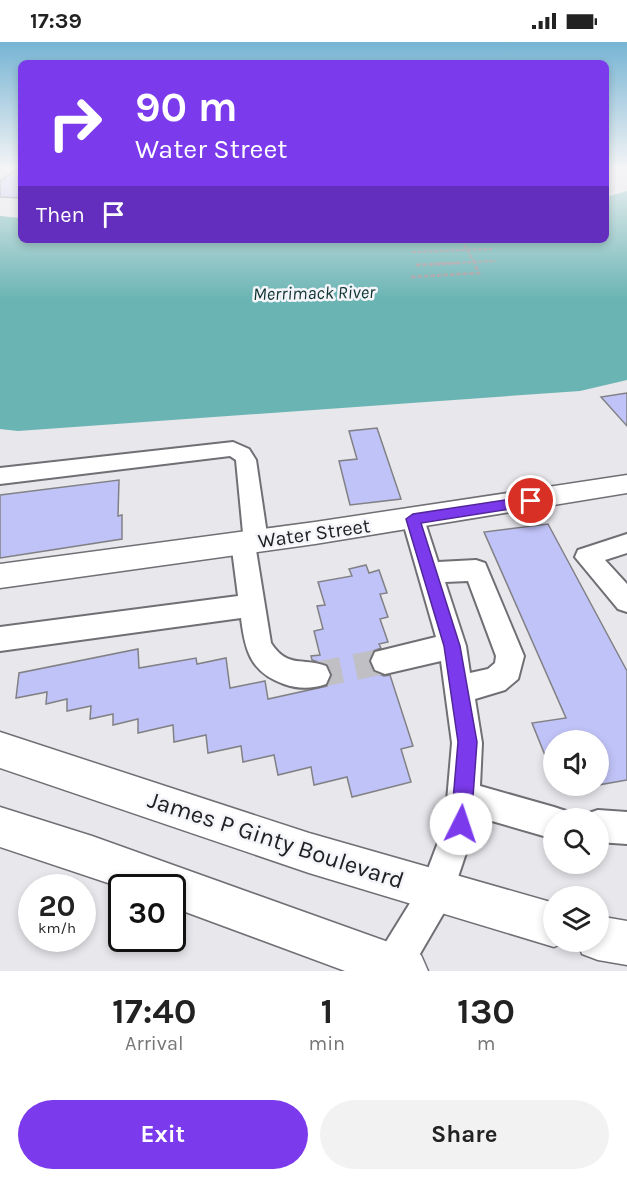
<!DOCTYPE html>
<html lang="en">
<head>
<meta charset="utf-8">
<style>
	body { margin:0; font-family:Karla,sans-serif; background:#f2f2f2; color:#222; height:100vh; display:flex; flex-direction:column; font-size:22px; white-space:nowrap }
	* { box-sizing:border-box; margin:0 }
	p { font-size:20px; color:#767676 }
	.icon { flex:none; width:33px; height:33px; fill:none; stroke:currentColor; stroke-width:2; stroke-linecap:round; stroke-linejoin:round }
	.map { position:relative; height:929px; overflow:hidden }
	.drawer { display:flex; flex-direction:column; background:#fff; flex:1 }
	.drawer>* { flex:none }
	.banner { position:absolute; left:18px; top:18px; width:591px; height:183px; border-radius:9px; box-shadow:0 3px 9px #0003; background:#7c3aed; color:#fff; overflow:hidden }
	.controls { position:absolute; left:543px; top:688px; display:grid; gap:12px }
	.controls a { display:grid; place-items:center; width:66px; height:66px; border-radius:50%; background:#fff; box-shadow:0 3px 9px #0003; font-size:30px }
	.speed { position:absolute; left:18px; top:832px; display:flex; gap:12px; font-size:30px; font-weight:700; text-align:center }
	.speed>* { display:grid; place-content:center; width:78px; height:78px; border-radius:50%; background:#fff; box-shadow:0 3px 9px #0003; line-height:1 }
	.speed small { font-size:15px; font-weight:400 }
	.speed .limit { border:3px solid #111; border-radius:9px; background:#fff; color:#111 }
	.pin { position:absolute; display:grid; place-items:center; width:51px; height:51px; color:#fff; margin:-26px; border:3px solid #fff; border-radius:50%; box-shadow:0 2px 6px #0007 }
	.me { position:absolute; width:66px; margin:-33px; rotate:4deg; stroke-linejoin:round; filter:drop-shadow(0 0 4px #0008) }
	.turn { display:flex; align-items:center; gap:21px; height:126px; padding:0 18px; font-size:27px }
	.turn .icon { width:78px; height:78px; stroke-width:2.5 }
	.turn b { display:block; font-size:42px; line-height:51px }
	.then { display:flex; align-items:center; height:57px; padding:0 18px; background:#0003; gap:12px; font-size:22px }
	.eta { display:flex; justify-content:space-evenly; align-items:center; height:102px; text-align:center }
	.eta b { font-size:36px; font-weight:700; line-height:42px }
	.action { display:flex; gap:12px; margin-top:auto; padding:12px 18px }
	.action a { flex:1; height:69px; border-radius:36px; background:#7c3aed; color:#fff; font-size:24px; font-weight:700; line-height:69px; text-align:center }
	.action a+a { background:#f2f2f2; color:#222 }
	.status { display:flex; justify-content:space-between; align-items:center; height:42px; padding:0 30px; background:#fff; direction:ltr }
	.status svg { height:16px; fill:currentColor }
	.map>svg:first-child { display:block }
	.water { fill:#6bb4b4 }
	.building { fill:#c0c3f7; stroke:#818185; stroke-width:1.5 }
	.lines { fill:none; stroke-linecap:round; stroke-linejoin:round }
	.minor-tunnel { stroke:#bfbfc4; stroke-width:26; stroke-dasharray:26 14; stroke-linecap:butt }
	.minor-casing { stroke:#6f6f74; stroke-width:4 }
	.major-casing { stroke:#6f6f74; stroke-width:3 }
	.path-far1 { stroke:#9e9ea2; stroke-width:2; stroke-dasharray:4 1.5; stroke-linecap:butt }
	.path { stroke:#9e9ea2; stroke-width:3; stroke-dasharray:4.5 2; stroke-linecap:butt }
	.minor { fill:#fff; fill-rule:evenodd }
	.major { fill:#fff; fill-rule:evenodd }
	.route { fill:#7c3aed; stroke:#51269a; stroke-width:1.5 }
	.labels { text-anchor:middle; stroke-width:5; stroke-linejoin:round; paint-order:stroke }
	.far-water-label { font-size:18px; font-style:italic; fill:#0e3333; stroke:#f4f5f9 }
	.street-label { font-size:20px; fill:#212123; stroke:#f4f5f9 }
	.near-street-label { font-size:24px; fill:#212123; stroke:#f4f5f9 }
</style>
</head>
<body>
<div class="status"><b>17:39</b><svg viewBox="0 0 49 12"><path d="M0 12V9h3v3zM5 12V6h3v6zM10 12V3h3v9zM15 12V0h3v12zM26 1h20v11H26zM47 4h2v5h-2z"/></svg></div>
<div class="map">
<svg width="627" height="929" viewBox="0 0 627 929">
	<rect width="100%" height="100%" fill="#e7e7ec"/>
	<polygon class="water" points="627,149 627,338 580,349 18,389 0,387 0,174 21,176 21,198 606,198 606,155"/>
	<g class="building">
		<polygon points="17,127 21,127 21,156 0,155 0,139"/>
		<polygon points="627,351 627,384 601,355"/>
		<polygon points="377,386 401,457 350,463 339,419 357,417 349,389"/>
		<polygon points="119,438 118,474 122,473 122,497 0,516 0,453"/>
		<polygon points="548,482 627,629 627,738 598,743 598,699 554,699 553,733 532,681 566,676 484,490"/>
		<polygon points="366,523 369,531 379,528 387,551 380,552 388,575 380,577 388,600 379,602 381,606 373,609 369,620 374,630 384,634 390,633 413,704 401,707 411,740 352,755 347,735 314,743 311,725 278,733 274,713 243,720 241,704 208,711 206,693 174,700 173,683 138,691 138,677 113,683 113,672 90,677 91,664 67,669 67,657 46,662 47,650 16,656 19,631 138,607 139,626 196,616 197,622 226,616 230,646 265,639 268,657 327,644 332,634 328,623 312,618 311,614 320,613 314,589 323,587 317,564 325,563 318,540 352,534 349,527"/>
	</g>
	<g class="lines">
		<polyline class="minor-tunnel" points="316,633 385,619"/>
		<defs>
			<g id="minor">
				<path d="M 233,400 L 249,407 L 256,418 L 268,499 L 264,506 L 256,508 L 271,601 C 288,627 302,615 326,624 L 330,633 L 326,642 C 312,647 298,647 284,642 C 250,630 245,608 241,576 L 0,609 L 0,585 L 238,554 L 231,500 L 235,493 L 243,491 L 236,418 L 230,414 L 0,442 L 0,426 Z"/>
				<path d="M 413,468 L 421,471 L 424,477 L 438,520 L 476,518 L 485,521 L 524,614 L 518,637 L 505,648 L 475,657 L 482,701 L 480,744 L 554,765 L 566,769 L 569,777 L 554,777 L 554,797 L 478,775 L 449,862 L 410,929 L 370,929 L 376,916 L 423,840 L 445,782 L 452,701 L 441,619 L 385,632 L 375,628 L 371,619 L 375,610 L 436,595 L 402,477 L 405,471 ZM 468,539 L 496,614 L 495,621 L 488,627 L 470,631 L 466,604 L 445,540 Z"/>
				<polygon points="627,492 627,511 605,518 627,542 627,570 618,567 575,515 578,508"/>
				<polygon points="598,768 627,770 627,802 598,800 598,777 584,777 586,772"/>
			</g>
			<g id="major">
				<polygon points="627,433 627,451 315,502 0,546 0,522 315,480"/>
				<polygon points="0,690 309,791 554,861 554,900 565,900 554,905 309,831 0,726"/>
				<polygon points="0,765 92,794 405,906 421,913 428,929 345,929 172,865 172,846 123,846 0,805"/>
				<polygon points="598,874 627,879 627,923 598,918 582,912 578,900 598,900"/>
			</g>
		</defs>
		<use href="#minor" class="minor-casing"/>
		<use href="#major" class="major-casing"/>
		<g class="path-far1">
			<polyline points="462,198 475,222"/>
			<polyline points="409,199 438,198"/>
			<polyline points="412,210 492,207"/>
			<polyline points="429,222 496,219"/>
		</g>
		<g class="path">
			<polyline points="416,223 459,221"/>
			<polyline points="411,235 479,231 474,221"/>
		</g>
		<use href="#minor" class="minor"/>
		<use href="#major" class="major"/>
	</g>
	<linearGradient id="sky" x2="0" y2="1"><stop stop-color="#76b4d3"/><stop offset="0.49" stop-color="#f4f4f6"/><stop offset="1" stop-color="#f4f4f6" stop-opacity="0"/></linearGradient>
	<rect width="627" height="257" fill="url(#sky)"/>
	<polygon class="route" points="531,454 536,456 538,459 536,463 421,481 460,604 477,700 471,782 468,789 461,792 454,789 451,782 458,700 444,604 406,477 413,472"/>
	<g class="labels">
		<g class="far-water-label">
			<text transform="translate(314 251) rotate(-1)" y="6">Merrimack River</text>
		</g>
		<g class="street-label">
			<text transform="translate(314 491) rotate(-8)" y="7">Water Street</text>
		</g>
		<g class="near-street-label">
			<text transform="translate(276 798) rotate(18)" y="8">James P Ginty Boulevard</text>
		</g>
	</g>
</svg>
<div class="controls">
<a><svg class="icon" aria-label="sound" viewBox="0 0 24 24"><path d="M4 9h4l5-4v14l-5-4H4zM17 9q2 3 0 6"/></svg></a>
<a><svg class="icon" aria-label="search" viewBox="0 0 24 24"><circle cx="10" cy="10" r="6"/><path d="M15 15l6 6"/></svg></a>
<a><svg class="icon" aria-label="layers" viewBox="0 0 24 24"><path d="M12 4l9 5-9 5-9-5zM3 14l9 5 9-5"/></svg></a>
</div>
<div class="speed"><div>20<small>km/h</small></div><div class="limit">30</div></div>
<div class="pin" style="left:531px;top:459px;background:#d93025"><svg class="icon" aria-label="arrive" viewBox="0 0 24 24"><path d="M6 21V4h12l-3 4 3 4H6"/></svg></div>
<svg class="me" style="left:461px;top:782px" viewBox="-20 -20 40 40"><circle r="19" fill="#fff"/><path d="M0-13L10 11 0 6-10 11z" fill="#7c3aed"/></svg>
<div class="banner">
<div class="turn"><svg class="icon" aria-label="right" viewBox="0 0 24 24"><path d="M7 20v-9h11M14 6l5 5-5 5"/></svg><div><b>90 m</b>Water Street</div></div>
<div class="then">Then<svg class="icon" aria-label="arrive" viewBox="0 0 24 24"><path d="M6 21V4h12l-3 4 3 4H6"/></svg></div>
</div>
</div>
<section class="drawer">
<div class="eta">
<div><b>17:40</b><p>Arrival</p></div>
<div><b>1</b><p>min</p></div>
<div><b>130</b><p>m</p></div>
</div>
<div class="action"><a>Exit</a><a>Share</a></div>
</section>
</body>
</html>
